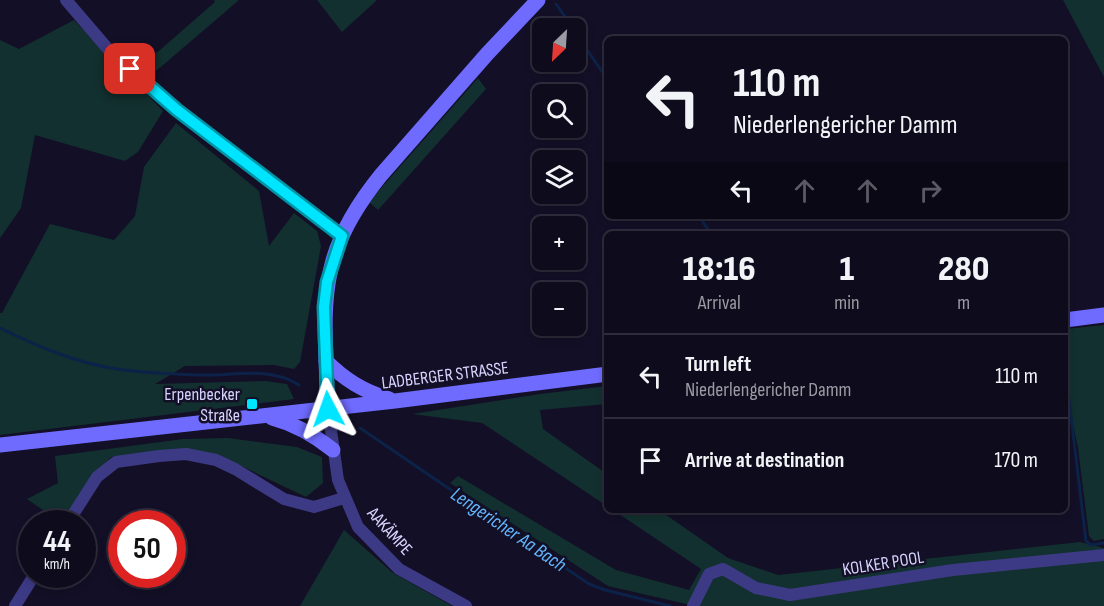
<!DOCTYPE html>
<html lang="en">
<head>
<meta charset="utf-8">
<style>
	body { margin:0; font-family:"Sofia Sans Condensed",sans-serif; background:#1c1929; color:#f1f3f6; height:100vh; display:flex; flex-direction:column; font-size:22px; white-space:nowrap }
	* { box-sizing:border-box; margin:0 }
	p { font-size:20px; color:#9b9ba3 }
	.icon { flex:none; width:33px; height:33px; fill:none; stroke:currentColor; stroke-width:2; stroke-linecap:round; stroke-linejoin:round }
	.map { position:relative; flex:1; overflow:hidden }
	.drawer { position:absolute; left:604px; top:231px; width:464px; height:282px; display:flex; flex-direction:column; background:#0e0b1c; border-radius:9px; box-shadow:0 3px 9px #0003,0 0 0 2px #2e2b3b }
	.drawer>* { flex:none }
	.hud { position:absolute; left:604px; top:36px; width:464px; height:183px; border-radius:9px; box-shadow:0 3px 9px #0003,0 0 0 2px #2e2b3b; background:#0e0b1c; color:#f1f3f6; overflow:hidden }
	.needle { width:39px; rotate:205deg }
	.controls { position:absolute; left:532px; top:18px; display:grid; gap:12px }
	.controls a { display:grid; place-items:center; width:54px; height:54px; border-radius:9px; background:#0e0b1c; box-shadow:0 3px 9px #0003,0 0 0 2px #2e2b3b; font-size:30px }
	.speed { position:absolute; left:18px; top:510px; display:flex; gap:12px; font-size:30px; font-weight:700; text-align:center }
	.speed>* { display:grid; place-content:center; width:78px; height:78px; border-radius:50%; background:#0e0b1c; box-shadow:0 3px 9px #0003,0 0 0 2px #2e2b3b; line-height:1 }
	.speed small { font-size:15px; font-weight:400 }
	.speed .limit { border:9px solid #d22; background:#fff; color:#111 }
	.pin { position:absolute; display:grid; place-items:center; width:51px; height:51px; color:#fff; margin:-26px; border-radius:12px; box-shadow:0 3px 9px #0006 }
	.me { position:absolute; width:66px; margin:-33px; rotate:356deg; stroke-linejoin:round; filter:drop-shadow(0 0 4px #0008) }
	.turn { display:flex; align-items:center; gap:21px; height:126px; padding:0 30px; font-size:27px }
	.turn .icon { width:78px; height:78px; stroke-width:2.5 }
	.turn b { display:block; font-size:42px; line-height:51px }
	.lanes { display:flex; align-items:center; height:57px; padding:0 30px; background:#0003; justify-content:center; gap:30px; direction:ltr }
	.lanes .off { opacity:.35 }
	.eta { display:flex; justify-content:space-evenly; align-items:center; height:102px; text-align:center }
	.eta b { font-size:36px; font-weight:800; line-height:42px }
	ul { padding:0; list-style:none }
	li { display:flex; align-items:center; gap:18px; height:84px; padding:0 30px; border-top:2px solid #2e2b3b }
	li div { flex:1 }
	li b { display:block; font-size:22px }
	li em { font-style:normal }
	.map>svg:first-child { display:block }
	.green { fill:#12302f }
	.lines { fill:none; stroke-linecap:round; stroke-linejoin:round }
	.stream { stroke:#0c2248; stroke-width:3 }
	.street { stroke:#3d3a85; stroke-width:12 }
	.secondary { stroke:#6f6bff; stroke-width:15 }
	.route-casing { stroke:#0095a6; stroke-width:15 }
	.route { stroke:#00e5ff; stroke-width:10 }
	.poi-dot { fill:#00e5ff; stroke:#130f26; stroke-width:2 }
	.labels { text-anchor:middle; stroke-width:5; stroke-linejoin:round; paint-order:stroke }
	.street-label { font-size:18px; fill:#d9d4ff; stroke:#130f26 }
	.poi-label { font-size:18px; fill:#d9d4ff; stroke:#130f26; text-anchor:end }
	.water-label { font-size:20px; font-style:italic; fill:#62b6ff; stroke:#130f26 }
</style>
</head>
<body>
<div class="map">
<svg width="1104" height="606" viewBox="0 0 1104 606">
	<rect width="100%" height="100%" fill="#130f26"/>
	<g class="green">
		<polygon points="214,0 239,0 156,71 145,63 215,2"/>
		<polygon points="317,0 377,0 342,32"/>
		<polygon points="1063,0 1104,0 1104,77"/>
		<polygon points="74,20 163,111 138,152 125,161 35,135 21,208 0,238 0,40 19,49"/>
		<polygon points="478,78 486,89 378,210 369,202"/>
		<polygon points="176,123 259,191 269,246 294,213 317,231 321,246 300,362 294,369 274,365 185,366 155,384 265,381 287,384 294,399 0,435 0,313 2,313 50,224 114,240 135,216 144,167"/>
		<polygon points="1104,325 1104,539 1094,541 1089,536 1078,448 1065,387 1065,329"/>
		<polygon points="607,386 607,404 540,410 543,429 607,474 607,506 482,423 412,414 540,394"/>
		<polygon points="228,438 297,447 322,457 323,483 306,497 239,465 156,451 111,457 90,480 61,523 27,499 58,483 55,456 183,439"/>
		<polygon points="458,476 616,570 689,590 701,569 613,510 659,510 728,558 778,575 1080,542 1104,548 1104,606 695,606 608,586 450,483"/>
		<polygon points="344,530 393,573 452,606 300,606"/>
	</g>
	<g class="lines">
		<g class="stream">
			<polyline points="556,4 573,28"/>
			<polyline points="576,34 608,80"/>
			<polyline points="699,216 711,234"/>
			<path d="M 0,328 C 37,346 76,363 117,369 C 144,373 173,374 200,375 C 233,376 269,366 299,385"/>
			<polyline points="1065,367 1086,541 1091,545 1104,543"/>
			<polyline points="360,428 589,584 605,590 670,606"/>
		</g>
		<g class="street">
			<polyline points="66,0 114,56 177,110 341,236"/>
			<polyline points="328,409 338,480 358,527 399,569 466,606"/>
			<polyline points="67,524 97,477 116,462 159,456 186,454 216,460 235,469 284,499 314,507 344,498"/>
			<polyline points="15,606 35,574"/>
			<polyline points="693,606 709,574 723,569 756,588 790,595 953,570 1104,555"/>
		</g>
		<g class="secondary">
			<polyline points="1065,320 1104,315"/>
			<path d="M 326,361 C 345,380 363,391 389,399"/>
			<path d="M 328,409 C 326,392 327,375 326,358 C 322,280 330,238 381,175 L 487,54 L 538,0"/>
			<path d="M 272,418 C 295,424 314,435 333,450"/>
			<polyline points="0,445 395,401 608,374"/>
		</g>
	</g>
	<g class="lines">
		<defs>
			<polyline id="route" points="130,69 177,110 342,236 327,282 324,307 328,409"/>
		</defs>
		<use href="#route" class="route-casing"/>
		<use href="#route" class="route"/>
	</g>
	<rect class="poi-dot" x="246" y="398" width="12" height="12" rx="3"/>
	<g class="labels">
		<g class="street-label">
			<text transform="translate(445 375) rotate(-7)" y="6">LADBERGER STRASSE</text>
			<text transform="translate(390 531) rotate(48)" y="6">AAKÄMPE</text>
			<text transform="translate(883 563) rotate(-9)" y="6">KOLKER POOL</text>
		</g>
		<g class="poi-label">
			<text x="240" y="400">Erpenbecker<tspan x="240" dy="21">Straße</tspan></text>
		</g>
		<g class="water-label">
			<text transform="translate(509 529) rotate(34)" y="7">Lengericher Aa Bach</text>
		</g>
	</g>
</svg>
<div class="controls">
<a><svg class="needle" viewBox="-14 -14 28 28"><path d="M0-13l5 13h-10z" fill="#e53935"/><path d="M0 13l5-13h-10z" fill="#9b9ba3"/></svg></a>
<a><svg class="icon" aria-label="search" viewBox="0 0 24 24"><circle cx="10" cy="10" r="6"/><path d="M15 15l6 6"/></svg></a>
<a><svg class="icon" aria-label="layers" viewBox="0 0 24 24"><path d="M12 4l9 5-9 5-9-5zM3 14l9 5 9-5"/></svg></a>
<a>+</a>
<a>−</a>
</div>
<div class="speed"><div>44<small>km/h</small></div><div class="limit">50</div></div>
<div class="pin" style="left:130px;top:69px;background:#d93025"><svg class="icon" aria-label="arrive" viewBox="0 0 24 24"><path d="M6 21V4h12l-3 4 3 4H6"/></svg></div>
<svg class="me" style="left:328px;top:409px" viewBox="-20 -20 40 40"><path d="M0-17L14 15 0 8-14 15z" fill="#00e5ff" stroke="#fff" stroke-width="4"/></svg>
<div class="hud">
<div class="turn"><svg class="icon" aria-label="left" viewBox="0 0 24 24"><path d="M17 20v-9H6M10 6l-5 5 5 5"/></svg><div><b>110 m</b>Niederlengericher Damm</div></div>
<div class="lanes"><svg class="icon" aria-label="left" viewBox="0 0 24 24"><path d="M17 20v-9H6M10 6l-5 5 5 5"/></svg><svg class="icon off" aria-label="ahead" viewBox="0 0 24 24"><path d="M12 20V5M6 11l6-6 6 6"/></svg><svg class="icon off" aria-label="ahead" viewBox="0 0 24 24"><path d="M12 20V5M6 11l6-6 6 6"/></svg><svg class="icon off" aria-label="right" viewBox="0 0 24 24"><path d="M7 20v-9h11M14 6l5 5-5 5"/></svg></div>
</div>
<section class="drawer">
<div class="eta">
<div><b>18:16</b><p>Arrival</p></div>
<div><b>1</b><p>min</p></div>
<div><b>280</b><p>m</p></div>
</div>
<ul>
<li><svg class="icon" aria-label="left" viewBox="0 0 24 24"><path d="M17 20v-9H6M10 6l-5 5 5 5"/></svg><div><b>Turn left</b><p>Niederlengericher Damm</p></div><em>110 m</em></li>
<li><svg class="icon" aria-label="arrive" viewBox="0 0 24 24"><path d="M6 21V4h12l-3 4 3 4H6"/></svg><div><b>Arrive at destination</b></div><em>170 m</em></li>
</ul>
</section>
</div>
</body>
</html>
